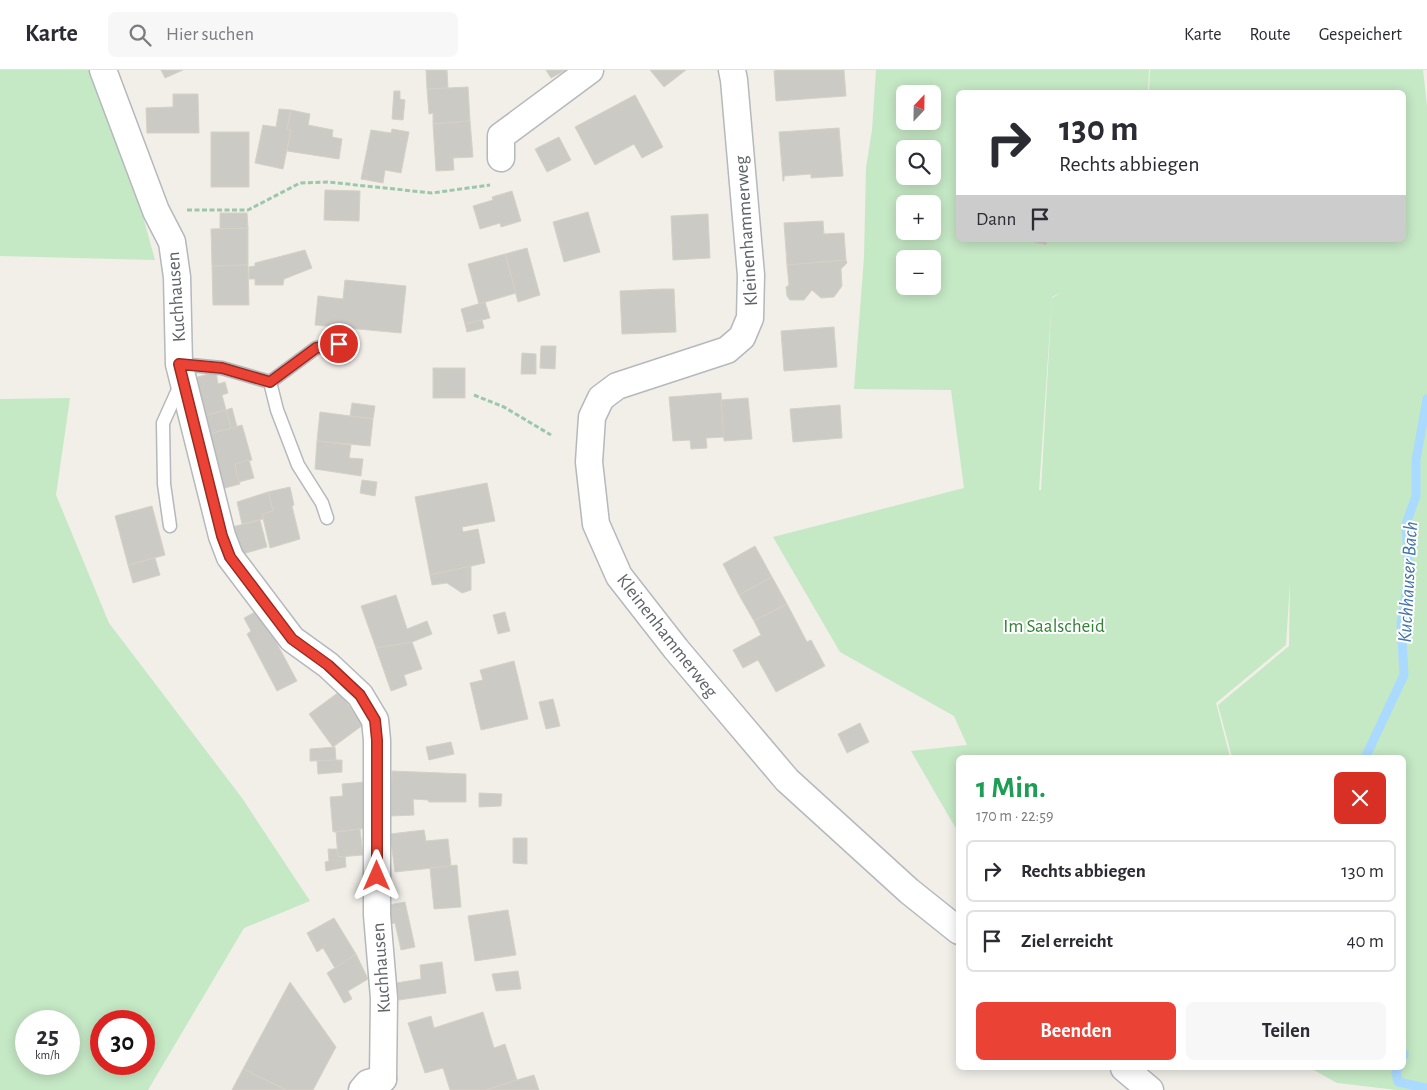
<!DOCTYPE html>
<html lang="de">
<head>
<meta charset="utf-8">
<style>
	body { margin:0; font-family:"Alegreya Sans",sans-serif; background:#f7f7f7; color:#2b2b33; height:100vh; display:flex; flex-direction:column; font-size:19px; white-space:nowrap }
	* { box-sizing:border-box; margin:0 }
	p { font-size:16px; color:#7c7c81 }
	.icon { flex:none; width:28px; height:28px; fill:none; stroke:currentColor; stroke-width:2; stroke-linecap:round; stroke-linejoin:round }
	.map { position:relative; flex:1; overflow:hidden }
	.side { position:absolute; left:956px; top:685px; width:450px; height:315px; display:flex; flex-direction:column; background:#fff; border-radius:8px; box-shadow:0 2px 12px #0003 }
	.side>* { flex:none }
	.hud { position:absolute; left:956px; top:20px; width:450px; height:152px; border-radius:8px; box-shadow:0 2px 12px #0003; background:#fff; color:#2b2b33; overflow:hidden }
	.needle { width:32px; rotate:22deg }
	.buttons { position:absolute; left:896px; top:15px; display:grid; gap:10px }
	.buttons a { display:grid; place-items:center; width:45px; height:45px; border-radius:8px; background:#fff; box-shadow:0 2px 12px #0003; font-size:25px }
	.speed { position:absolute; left:15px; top:940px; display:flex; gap:10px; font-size:25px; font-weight:700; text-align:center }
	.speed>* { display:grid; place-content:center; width:65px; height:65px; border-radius:50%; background:#fff; box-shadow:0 2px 12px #0003; line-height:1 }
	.speed small { font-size:12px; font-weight:400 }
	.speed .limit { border:8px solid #d22; background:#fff; color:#111 }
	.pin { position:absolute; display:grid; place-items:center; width:42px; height:42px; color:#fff; margin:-21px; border:2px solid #fff; border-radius:50%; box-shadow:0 1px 5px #0007 }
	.me { position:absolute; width:55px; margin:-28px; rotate:0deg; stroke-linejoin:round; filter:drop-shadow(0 0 4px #0008) }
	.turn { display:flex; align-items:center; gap:18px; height:105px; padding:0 20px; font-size:22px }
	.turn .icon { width:65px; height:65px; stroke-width:2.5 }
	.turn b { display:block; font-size:35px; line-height:42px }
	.then { display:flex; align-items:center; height:48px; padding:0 20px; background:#0003; gap:10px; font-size:19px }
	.round { display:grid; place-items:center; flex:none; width:52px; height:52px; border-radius:8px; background:#f7f7f7 }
	.summary { display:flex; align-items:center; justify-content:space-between; height:85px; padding:0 20px }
	h1 { font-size:30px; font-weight:600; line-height:38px; color:#1e9e55 }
	.action { display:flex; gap:10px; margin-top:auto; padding:10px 20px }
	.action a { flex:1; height:58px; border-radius:8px; background:#ea4335; color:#fff; font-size:20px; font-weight:600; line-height:58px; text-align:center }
	.action a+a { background:#f7f7f7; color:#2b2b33 }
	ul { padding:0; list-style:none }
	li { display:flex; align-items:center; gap:15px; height:62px; margin:0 10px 8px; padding:0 10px; border:2px solid #e1e1e2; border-radius:8px }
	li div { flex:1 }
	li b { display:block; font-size:19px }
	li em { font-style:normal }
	header { display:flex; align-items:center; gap:30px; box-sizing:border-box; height:70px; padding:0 25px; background:#fff; border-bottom:1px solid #e1e1e2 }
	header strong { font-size:24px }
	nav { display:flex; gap:28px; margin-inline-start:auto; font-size:18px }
	.search { width:350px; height:45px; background:#f7f7f7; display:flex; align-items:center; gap:12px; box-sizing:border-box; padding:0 18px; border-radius:8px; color:#7c7c81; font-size:19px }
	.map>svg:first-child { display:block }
	.green { fill:#c5e8c5; fill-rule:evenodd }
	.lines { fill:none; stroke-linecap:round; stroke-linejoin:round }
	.stream { stroke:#aadaff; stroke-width:9 }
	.building { fill:#cccac5; stroke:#d6d1c6 }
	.service-casing { stroke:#b5b8bc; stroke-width:15 }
	.minor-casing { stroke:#b5b8bc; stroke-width:29 }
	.path { stroke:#9cc7a9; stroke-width:3; stroke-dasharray:5 2.5; stroke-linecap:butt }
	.service { stroke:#fff; stroke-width:12 }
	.minor { stroke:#fff; stroke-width:26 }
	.route-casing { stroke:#982c22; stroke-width:12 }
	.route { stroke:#ea4335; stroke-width:9 }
	.labels { text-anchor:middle; stroke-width:4; stroke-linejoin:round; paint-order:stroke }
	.street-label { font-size:19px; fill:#5f6368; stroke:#fff }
	.park-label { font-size:19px; fill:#348238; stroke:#fff }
	.water-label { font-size:20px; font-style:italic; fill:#4174aa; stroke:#fff }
</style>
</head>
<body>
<header>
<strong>Karte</strong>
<div class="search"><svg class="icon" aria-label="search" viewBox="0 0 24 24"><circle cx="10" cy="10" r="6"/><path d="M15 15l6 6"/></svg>Hier suchen</div>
<nav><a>Karte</a><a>Route</a><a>Gespeichert</a></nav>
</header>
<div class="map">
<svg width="1427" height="1020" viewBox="0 0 1427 1020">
	<rect width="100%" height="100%" fill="#f1efe8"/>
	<g class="green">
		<polygon points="0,0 94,0 134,114 155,190 0,186"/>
		<path d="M 876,0 L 1149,0 L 1148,22 L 959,22 L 959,170 L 1404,170 L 1404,22 L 1149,22 L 1150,0 L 1423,0 L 1427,36 L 1427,1020 L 1397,1020 L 1337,1013 L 1310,998 L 1404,998 L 1404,688 L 1232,687 L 1218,635 L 1289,576 L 1290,512 L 1286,575 L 1216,633 L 1230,687 L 959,688 L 959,764 L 911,681 L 967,675 L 954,646 L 840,582 L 773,467 L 964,418 L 951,320 L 854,319 L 864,187 L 866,98 L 872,60 ZM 905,24 L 932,24 L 932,51 L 905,51 ZM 905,79 L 932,79 L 932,106 L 905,106 ZM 905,134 L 932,134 L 932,161 L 905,161 ZM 905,189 L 932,189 L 932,216 L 905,216 ZM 1062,222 L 1052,228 L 1041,420 L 1039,420 L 1052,227 Z"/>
		<path d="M 70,328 L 56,425 L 109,553 L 242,728 L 310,831 L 244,858 L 148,1020 L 0,1020 L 0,329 ZM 26,951 L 69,951 L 69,994 L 26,994 ZM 101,951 L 144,951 L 144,994 L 101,994 Z"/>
	</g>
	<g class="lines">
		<g class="stream">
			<polyline points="1365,688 1404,605 1401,553 1409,505 1406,454 1416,426 1416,390 1427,329"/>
			<polyline points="1404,984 1404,985"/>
			<polyline points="1398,998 1396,1003 1398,1012 1427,1018"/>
		</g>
	</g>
	<g class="building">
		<polygon points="161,0 183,0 165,8"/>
		<polygon points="426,0 447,0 448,18 427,19"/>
		<polygon points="546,0 566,0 551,8"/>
		<polygon points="650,0 686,0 664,17"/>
		<polygon points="779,0 844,0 846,26 776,31 774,1"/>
		<polygon points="468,17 470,51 433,54 433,43 429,44 427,19"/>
		<polygon points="394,21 400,21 400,29 405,30 403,50 392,49"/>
		<polygon points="173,24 198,24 199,63 147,63 146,38 173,37"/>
		<polygon points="635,25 663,77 642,88 634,74 595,95 575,57"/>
		<polygon points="279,39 291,40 287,59 291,60 283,99 255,93 263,55 276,57"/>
		<polygon points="291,40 310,44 308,55 333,60 332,67 342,69 339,89 287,81 291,60 287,59"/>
		<polygon points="470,51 473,87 453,88 454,100 436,101 433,54"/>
		<polygon points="839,58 843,106 811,108 811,104 784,106 784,111 783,111 779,62"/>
		<polygon points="392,59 409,62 401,103 385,100 383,113 361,109 371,60 391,63"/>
		<rect x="211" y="62" width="38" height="55"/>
		<polygon points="559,67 571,90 547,102 535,79"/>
		<polygon points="325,120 360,121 359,151 324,150"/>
		<polygon points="512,121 521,151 501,157 500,153 480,159 473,136 493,130 492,127"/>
		<polygon points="588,142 600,182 564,192 553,152"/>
		<polygon points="220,143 247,143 248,158 220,159"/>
		<polygon points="708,144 710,188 673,190 671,146"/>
		<polygon points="823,151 824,164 844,163 846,190 787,195 784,153"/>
		<polygon points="248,158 248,195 212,196 211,159"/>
		<polygon points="1027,170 1047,170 1046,175"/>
		<polygon points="527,178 540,225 518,232 505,184"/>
		<polygon points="305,180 312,198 284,209 283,215 255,215 255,209 249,209 249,197 255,196 255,193"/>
		<polygon points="505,184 516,223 479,234 468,194"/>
		<polygon points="846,190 847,193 841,199 842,216 834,227 821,228 812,220 804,230 790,230 787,226 786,217 789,215 787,195"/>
		<polygon points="248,195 249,235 213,235 212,196"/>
		<polygon points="345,210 406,216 401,263 315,255 318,226 343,229"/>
		<polygon points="662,219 674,219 676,262 622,264 620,221"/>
		<polygon points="485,232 490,248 465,254 461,239"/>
		<polygon points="482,250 484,258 467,262 465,254"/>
		<polygon points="834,257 837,297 784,301 781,261"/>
		<polygon points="541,276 556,276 555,299 540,298"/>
		<polygon points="522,283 536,284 536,304 521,304"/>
		<rect x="433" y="298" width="32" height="30"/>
		<polygon points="216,302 218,314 225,312 228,323 222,325 226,340 201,347 190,309"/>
		<polygon points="721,323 724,367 706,368 707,378 691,379 690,370 673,371 669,327"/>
		<polygon points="748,328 752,369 724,371 721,330"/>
		<polygon points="352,333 375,336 373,349 350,346"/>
		<polygon points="840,335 842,368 793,372 790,339"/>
		<polygon points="232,338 237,357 231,358 226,340"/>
		<polygon points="226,340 231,358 206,365 201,347"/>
		<polygon points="320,342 373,349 370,376 317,371"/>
		<polygon points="242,355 252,390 235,394 240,414 221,419 206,365"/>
		<polygon points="317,371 351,375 349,388 363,389 361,406 315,399"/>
		<polygon points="249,390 254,408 239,412 235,394"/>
		<polygon points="362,410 377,412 375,426 360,423"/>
		<polygon points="487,413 495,451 462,457 463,462 478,459 485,493 430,505 415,427"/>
		<polygon points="290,417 294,435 292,436 300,469 270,478 262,444 273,441 268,422"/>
		<polygon points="268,422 273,441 262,444 263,449 242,454 237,432"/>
		<polygon points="152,436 165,485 128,495 115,446"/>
		<polygon points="260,450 267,477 239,485 232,457"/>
		<polygon points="755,476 772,507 739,525 723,494"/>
		<polygon points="155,488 160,505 133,513 128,495"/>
		<polygon points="471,496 471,520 462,523 447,513 432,515 430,505"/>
		<polygon points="772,507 787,534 754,551 739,525"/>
		<polygon points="396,525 407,559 427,551 432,564 412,572 376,578 361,536"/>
		<polygon points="787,534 807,572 811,570 825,596 776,622 758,590 743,598 733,580 761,565 754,551"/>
		<polygon points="259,540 297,611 277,621 247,564 251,561 244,548"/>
		<polygon points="505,542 510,561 498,564 493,545"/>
		<polygon points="412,572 422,599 404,605 407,615 391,621 376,578"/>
		<polygon points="514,591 528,649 481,660 470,613 483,610 480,600"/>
		<polygon points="339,622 363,655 333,677 309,644"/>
		<polygon points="553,629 560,656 546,659 539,632"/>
		<polygon points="860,653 869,672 847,683 838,664"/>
		<polygon points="451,672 454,684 429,690 426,677"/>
		<polygon points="335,677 336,690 310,691 310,679"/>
		<polygon points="336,690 342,690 342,702 318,704 317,691"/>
		<polygon points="392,701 466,704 466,732 429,732 428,730 413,729 414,745 391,746"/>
		<polygon points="365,712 369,758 333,762 330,727 343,726 342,714"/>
		<polygon points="479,723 502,724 501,736 479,737"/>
		<polygon points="360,759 363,785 338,787 336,762"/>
		<polygon points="424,760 426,771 448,769 451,796 395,802 390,764"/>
		<polygon points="513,768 527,768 527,794 513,793"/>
		<polygon points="328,779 337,779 338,787 345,786 346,797 326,801 325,792 329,791"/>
		<polygon points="457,795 461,837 434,839 430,798"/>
		<polygon points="405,832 415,877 401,880 395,853 390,854 389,835"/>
		<polygon points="508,840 516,885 475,891 468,846"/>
		<polygon points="334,848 356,884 335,898 323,878 317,882 307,863"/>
		<polygon points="356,884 368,909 348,921 352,929 344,933 327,903"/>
		<polygon points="442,892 446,923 399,930 396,913 421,909 420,895"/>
		<polygon points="518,901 521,919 496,921 492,904"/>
		<polygon points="290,912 336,977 313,1020 286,1020 243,999"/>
		<polygon points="483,942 494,978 505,974 517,1010 486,1020 450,1020 443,998 425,1003 408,953 431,946 434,958"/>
		<polygon points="243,999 286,1020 232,1020"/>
		<polygon points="534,1005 539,1020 486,1020 517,1010"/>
	</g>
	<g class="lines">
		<defs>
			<g id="service">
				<polyline points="179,294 222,298 270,312 277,340 298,395 322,433 327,448"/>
				<polyline points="270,312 316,278 339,274"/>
				<polyline points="170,456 164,414 163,353 181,313"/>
			</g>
			<g id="minor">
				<polyline points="103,0 156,141 172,172 177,207 179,294 222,466 230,487 292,569 328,595 360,625 375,650 377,670 377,845 384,928 383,1009"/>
				<polyline points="732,0 734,10 751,205 750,248 742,267 727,280 617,316 601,328 592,347 589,392 596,454 619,506 676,579 787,710 909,821 959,861"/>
				<polyline points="501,88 501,66 590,0"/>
				<polyline points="1124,998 1150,1020"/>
				<polyline points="362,1020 368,1013 383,1009"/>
			</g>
		</defs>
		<use href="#service" class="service-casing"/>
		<use href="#minor" class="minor-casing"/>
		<g class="path">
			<polyline points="187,140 248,140 300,113 328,112 432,123 490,115"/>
			<polyline points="474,325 504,337 551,365"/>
		</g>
		<use href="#service" class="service"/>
		<use href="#minor" class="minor"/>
	</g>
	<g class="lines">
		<defs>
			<polyline id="route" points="339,274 316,278 270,312 222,298 179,294 222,466 230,487 292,569 328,595 360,625 375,650 377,670 377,806"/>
		</defs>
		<use href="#route" class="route-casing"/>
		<use href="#route" class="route"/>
	</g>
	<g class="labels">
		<g class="street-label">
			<text transform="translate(745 161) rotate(-94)" y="7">Kleinenhammerweg</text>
			<text transform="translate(175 227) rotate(-94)" y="7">Kuchhausen</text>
			<text transform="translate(668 565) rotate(52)" y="7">Kleinenhammerweg</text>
			<text transform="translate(380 898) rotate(-94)" y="7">Kuchhausen</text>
		</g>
		<g class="park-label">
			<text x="1054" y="562">Im Saalscheid</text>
		</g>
		<g class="water-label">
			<text transform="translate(1407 512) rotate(-87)" y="7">Kuchhauser Bach</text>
		</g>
	</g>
</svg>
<div class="buttons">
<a><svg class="needle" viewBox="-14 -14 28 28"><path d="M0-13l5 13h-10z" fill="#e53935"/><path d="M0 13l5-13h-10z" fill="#7c7c81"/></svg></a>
<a><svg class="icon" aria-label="search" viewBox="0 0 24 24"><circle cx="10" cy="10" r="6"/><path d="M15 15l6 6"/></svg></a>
<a>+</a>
<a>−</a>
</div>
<div class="speed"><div>25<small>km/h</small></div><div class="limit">30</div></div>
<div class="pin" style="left:339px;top:274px;background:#d93025"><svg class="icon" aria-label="arrive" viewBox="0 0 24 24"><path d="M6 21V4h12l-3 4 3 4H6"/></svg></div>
<svg class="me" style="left:377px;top:806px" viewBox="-20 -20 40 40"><path d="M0-17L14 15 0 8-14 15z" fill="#ea4335" stroke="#fff" stroke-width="4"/></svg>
<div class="hud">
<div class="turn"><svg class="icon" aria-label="right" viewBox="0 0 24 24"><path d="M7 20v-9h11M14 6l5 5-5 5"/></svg><div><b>130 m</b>Rechts abbiegen</div></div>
<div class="then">Dann<svg class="icon" aria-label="arrive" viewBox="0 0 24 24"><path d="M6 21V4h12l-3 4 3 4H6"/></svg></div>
</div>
<section class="side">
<div class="summary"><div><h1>1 Min.</h1><p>170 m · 22:59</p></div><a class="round" style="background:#d93025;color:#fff"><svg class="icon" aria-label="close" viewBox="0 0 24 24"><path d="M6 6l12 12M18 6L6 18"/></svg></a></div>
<ul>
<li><svg class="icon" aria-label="right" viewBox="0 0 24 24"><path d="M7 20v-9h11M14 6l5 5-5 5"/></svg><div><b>Rechts abbiegen</b></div><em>130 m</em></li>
<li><svg class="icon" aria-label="arrive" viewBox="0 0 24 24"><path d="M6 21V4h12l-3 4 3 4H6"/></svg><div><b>Ziel erreicht</b></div><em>40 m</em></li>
</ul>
<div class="action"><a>Beenden</a><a>Teilen</a></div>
</section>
</div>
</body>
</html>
